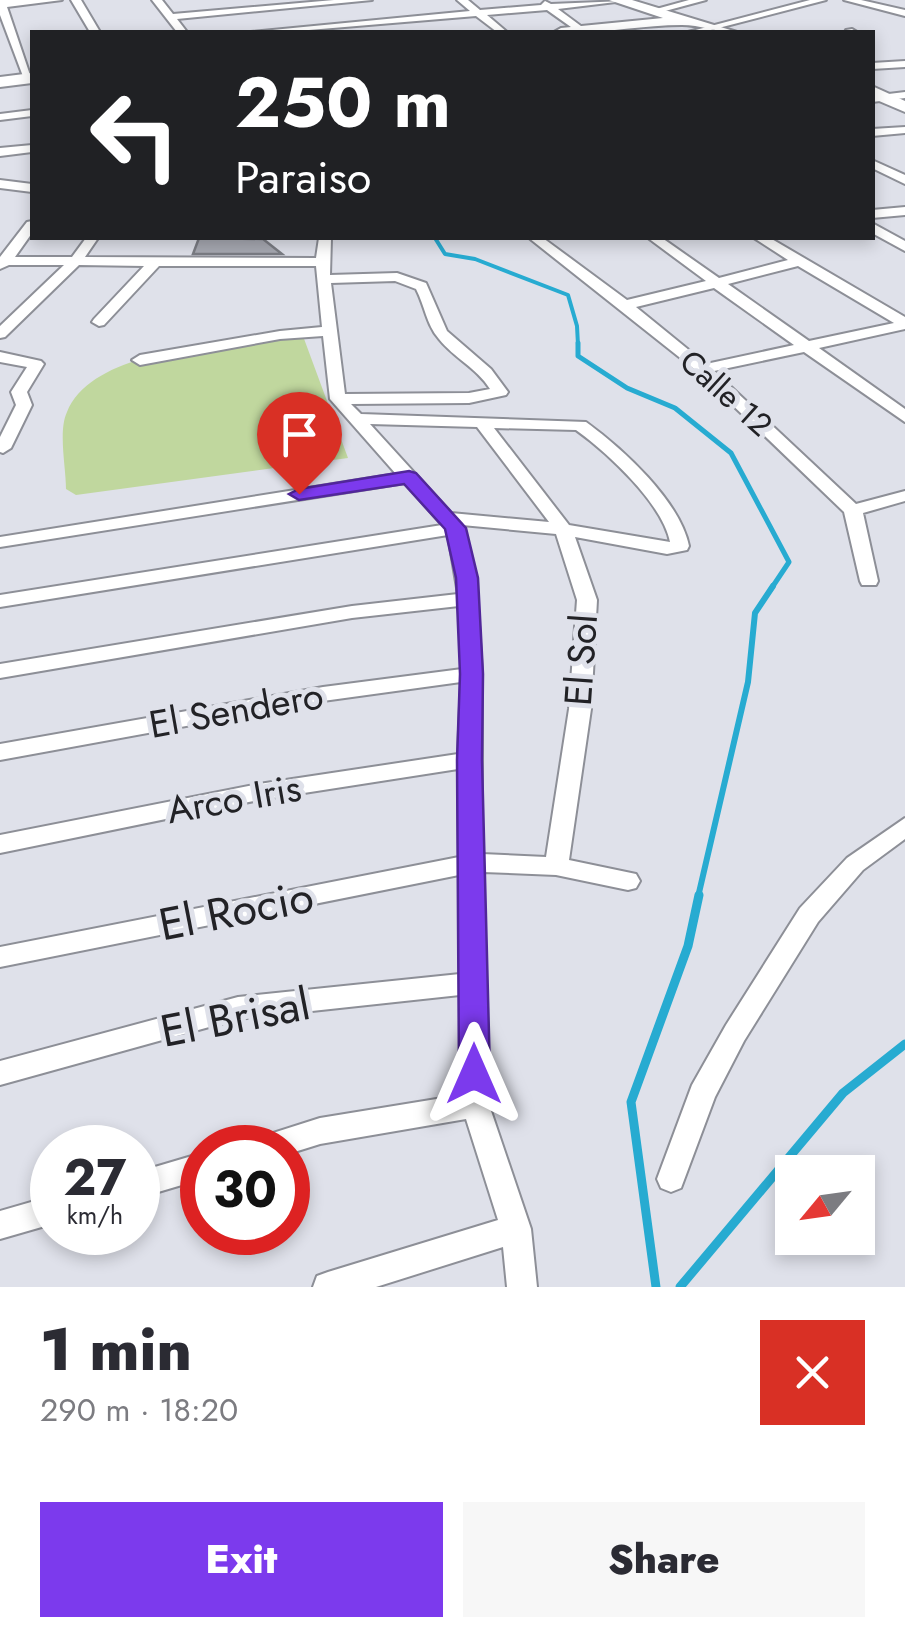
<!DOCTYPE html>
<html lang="en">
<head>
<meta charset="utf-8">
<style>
	body { margin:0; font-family:Jost,sans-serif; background:#f7f7f7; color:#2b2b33; height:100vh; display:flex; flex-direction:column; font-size:38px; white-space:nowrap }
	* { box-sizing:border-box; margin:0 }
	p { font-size:32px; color:#7c7c81 }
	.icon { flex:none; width:55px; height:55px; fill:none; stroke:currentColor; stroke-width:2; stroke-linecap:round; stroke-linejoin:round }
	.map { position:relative; height:1287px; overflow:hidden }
	.details { display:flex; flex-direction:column; background:#fff; flex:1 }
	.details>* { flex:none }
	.hud { position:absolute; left:30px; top:30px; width:845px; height:210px; border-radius:0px; box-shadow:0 5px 15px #0003; background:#202124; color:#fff; overflow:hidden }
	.needle { width:65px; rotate:241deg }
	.tools { position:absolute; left:775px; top:1155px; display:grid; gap:20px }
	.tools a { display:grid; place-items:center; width:100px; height:100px; border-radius:0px; background:#fff; box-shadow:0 5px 15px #0003; font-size:50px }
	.speed { position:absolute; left:30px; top:1125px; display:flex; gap:20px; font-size:50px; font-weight:700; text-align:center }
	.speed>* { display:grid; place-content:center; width:130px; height:130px; border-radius:50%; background:#fff; box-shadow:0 5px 15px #0003; line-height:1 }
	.speed small { font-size:25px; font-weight:400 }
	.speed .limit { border:15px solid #d22; background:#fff; color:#111 }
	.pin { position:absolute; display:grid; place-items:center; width:85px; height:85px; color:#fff; margin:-102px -42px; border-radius:50% 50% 50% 0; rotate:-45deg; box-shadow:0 0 10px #0007 }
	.pin .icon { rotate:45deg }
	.me { position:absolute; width:110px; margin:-55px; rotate:0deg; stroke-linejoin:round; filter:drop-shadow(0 0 8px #0008) }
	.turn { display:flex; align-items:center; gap:35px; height:210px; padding:0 40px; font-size:45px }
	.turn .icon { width:130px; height:130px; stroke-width:2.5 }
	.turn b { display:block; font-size:70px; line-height:85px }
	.round { display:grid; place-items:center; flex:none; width:105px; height:105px; border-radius:0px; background:#f7f7f7 }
	.headline { display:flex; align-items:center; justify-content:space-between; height:170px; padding:0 40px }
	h1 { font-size:60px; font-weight:800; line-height:75px }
	.primary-button { display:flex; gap:20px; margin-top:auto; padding:20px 40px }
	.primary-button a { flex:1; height:115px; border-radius:0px; background:#7c3aed; color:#fff; font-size:40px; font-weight:800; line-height:115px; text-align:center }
	.primary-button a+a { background:#f7f7f7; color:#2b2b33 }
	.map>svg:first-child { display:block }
	.green { fill:#c0d79e }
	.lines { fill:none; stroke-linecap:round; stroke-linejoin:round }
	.stream-far3 { stroke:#27abd1; stroke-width:4 }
	.stream-far2 { stroke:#27abd1; stroke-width:5 }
	.stream-far1 { stroke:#27abd1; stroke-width:6 }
	.stream { stroke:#27abd1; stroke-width:9 }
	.building { fill:#a7a9b2; stroke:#7b7d84; stroke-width:2.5 }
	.street-casing { stroke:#8d8f97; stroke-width:4 }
	.secondary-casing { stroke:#8d8f97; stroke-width:4 }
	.street { fill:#fff; fill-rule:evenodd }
	.secondary { fill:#fff; fill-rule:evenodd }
	.route { fill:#7c3aed; stroke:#51269a; stroke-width:2.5 }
	.labels { text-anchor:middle; stroke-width:10; stroke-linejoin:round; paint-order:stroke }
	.far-street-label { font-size:32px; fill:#222226; stroke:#dfe1ea }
	.street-label { font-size:38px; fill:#222226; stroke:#dfe1ea }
	.near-street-label { font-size:45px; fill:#222226; stroke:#dfe1ea }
</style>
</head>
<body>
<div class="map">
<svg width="905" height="1287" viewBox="0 0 905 1287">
	<rect width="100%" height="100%" fill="#dfe1ea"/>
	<path class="green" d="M 303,336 L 348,458 L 76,495 L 66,489 C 66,467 58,431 67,412 C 95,344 240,344 303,336 Z"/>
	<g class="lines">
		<polyline class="stream-far3" points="435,238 445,254 475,259 568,295 577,326 578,345"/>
		<polyline class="stream-far2" points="578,343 578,356 627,388 675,408 731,453 789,562 771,589"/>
		<polyline class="stream-far1" points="698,897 748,682 755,613 773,586"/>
		<g class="stream">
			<polyline points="656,1287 631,1102 688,946 699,895"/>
			<polyline points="680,1287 843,1093 905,1044"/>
		</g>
	</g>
	<polygon class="building" points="199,238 263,239 282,254 193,254"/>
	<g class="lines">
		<defs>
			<g id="street">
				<polygon points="0,0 62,0 7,7 32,81 24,79 0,15"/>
				<polygon points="71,0 81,0 100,32 90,32"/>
				<polygon points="152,0 162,0 173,14 334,0 372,0 177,19 187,32 177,32"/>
				<polygon points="457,0 468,0 480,10 541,5 545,1 551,4 624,1 558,9 589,32 578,32 547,10 487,15 507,32 497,32 476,16 285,32 251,32 470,11"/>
				<polygon points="689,0 706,0 654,14 649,11"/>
				<polygon points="810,0 826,0 703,32 688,32"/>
				<polygon points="844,0 861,0 905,10 905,16"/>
				<polygon points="852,29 857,32 845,32 846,30"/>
				<polygon points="905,61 905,67 872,69 872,63"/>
				<polygon points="905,92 905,98 872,102 872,96"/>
				<polygon points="32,110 32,116 0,120 0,114"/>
				<polygon points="905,127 905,133 872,136 872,129"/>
				<polygon points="32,145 32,152 0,156 0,148"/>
				<polygon points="872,160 905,175 905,184 872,168"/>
				<polygon points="0,180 32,184 32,192 0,188"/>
				<polygon points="905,207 905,215 872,218 872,210"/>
				<path d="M 32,221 L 32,233 L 15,257 L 72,257 L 86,238 L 98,238 L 85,257 L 316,258 L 319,238 L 331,238 L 330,275 L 397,273 L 426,283 L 447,331 L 491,369 L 508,392 L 506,395 L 469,403 L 351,404 L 361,414 L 586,422 C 622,448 680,501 689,546 L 687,550 L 667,554 L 575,537 L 597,600 L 591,709 L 569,860 L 636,874 L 640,881 L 636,888 L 628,890 L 556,875 L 483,872 L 489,1105 L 531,1229 L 537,1287 L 507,1287 L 503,1247 L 376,1287 L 313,1287 L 317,1276 L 328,1272 L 498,1220 L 466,1119 L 320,1144 L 288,1154 L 288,1148 L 250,1148 L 254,1139 L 320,1118 L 461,1095 L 460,995 L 238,1019 L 0,1085 L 0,1061 L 238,997 L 460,974 L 459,875 L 0,967 L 0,947 L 459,857 L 458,769 L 259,800 L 0,853 L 0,835 L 259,784 L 458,754 L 461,682 L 323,701 L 0,760 L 0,744 L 323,687 L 462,669 L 459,606 L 352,618 L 0,678 L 0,664 L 352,606 L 458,594 L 448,535 L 0,607 L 0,595 L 442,525 L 405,483 L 0,547 L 0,537 L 396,474 L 330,399 L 323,336 L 280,339 L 140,365 L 132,360 L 140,355 L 280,331 L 322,327 L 316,266 L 159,266 L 104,325 L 99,326 L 92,322 L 94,319 L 144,266 L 79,265 L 5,337 L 0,338 L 0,326 L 64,265 L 9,265 L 0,269 L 0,257 L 27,222 ZM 395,281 L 416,289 C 425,306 426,324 439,339 C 454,358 477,368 490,389 L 469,393 L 345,394 L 331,283 ZM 370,424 L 477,427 L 549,522 L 451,513 ZM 494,428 L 576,430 C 607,452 663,504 670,542 L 569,525 ZM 462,525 L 556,534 L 577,600 L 569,709 L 546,857 L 482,854 L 482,674 L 476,577 Z"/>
				<polygon points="872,223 905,241 905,251 872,233"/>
				<path d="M 529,238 L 543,238 L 627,300 L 706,281 L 648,238 L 662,238 L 719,278 L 788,260 L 754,238 L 770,238 L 905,317 L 905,329 L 819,348 L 905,409 L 905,422 L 804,352 L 714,371 L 856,504 L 905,491 L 905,501 L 863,513 L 878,581 L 876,585 L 862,585 L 860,581 L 844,512 L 698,372 ZM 798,266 L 894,323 L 809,341 L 728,284 ZM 714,288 L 794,345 L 706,364 L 636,307 Z"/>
				<polygon points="0,352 41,361 44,364 27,392 32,405 11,448 3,453 0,452 0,437 16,405 11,392 27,367 0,362"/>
				<polygon points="905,818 905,839 863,870 818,922 744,1041 715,1097 681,1188 671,1192 661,1188 657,1179 692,1085 726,1025 800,908 847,858"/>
				<polygon points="202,1153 202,1179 138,1198 138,1172"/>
				<polygon points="52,1196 52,1224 0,1239 0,1211"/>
			</g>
			<g id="secondary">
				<path d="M 609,0 L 632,0 L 737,32 C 718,33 701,25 682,25 C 639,25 597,35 554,32 L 561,28 L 663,18 Z"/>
				<polygon points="32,73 32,83 0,87 0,77"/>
				<polygon points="872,86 905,101 905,112 872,98"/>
			</g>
		</defs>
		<use href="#street" class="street-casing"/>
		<use href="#secondary" class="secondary-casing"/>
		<use href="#street" class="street"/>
		<use href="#secondary" class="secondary"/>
	</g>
	<polygon class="route" points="409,471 416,473 466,528 478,578 483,674 482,760 490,1074 485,1084 474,1088 464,1084 459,1074 457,760 460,674 456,578 445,529 404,484 299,500 289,494 299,489"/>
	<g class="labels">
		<g class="far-street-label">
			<text transform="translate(726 393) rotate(42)" y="11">Calle 12</text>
		</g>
		<g class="street-label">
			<text transform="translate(581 660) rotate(-86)" y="13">El Sol</text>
			<text transform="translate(236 710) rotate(-10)" y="13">El Sendero</text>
			<text transform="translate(234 799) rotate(-10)" y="13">Arco Iris</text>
		</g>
		<g class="near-street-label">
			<text transform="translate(236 910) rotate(-11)" y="16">El Rocio</text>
			<text transform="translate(235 1017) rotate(-11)" y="16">El Brisal</text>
		</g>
	</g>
</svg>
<div class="tools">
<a><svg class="needle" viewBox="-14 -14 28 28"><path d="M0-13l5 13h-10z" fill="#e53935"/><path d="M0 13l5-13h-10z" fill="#7c7c81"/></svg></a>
</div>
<div class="speed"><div>27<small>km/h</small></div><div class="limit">30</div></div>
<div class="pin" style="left:299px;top:494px;background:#d93025"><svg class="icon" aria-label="arrive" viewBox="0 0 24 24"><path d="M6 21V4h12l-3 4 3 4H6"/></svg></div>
<svg class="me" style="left:474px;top:1074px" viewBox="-20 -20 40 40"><path d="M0-17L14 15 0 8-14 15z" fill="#7c3aed" stroke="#fff" stroke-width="4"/></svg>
<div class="hud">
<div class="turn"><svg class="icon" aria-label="left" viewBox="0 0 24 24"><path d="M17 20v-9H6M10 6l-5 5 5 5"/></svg><div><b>250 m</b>Paraiso</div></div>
</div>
</div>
<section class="details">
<div class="headline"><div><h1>1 min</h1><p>290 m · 18:20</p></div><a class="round" style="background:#d93025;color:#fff"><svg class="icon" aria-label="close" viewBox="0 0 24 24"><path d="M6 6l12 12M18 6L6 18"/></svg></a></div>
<div class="primary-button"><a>Exit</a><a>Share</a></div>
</section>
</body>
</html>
